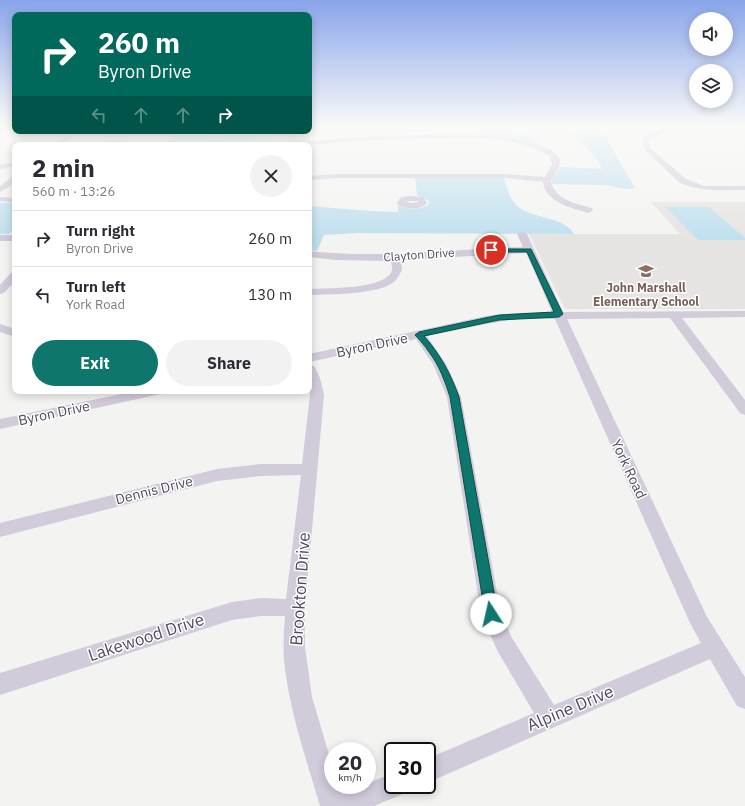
<!DOCTYPE html>
<html lang="en">
<head>
<meta charset="utf-8">
<style>
	body { margin:0; font-family:"IBM Plex Sans",sans-serif; background:#f2f2f3; color:#2b2b33; height:100vh; display:flex; flex-direction:column; font-size:15px; white-space:nowrap }
	* { box-sizing:border-box; margin:0 }
	p { font-size:13px; color:#7c7c81 }
	.icon { flex:none; width:22px; height:22px; fill:none; stroke:currentColor; stroke-width:2; stroke-linecap:round; stroke-linejoin:round }
	.map { position:relative; flex:1; overflow:hidden }
	.side { position:absolute; left:12px; top:142px; width:300px; height:252px; display:flex; flex-direction:column; background:#fff; border-radius:8px; box-shadow:0 2px 10px #0003 }
	.side>* { flex:none }
	.banner { position:absolute; left:12px; top:12px; width:300px; height:122px; border-radius:8px; box-shadow:0 2px 10px #0003; background:#00695c; color:#fff; overflow:hidden }
	.buttons { position:absolute; left:689px; top:12px; display:grid; gap:8px }
	.buttons a { display:grid; place-items:center; width:44px; height:44px; border-radius:50%; background:#fff; box-shadow:0 2px 10px #0003; font-size:20px }
	.speed { position:absolute; left:324px; top:742px; display:flex; gap:8px; font-size:20px; font-weight:700; text-align:center }
	.speed>* { display:grid; place-content:center; width:52px; height:52px; border-radius:50%; background:#fff; box-shadow:0 2px 10px #0003; line-height:1 }
	.speed small { font-size:10px; font-weight:400 }
	.speed .limit { border:2px solid #111; border-radius:6px; background:#fff; color:#111 }
	.pin { position:absolute; display:grid; place-items:center; width:34px; height:34px; color:#fff; margin:-17px; border:2px solid #fff; border-radius:50%; box-shadow:0 1px 4px #0007 }
	.me { position:absolute; width:44px; margin:-22px; rotate:350deg; stroke-linejoin:round; filter:drop-shadow(0 0 3px #0008) }
	.turn { display:flex; align-items:center; gap:14px; height:84px; padding:0 20px; font-size:18px }
	.turn .icon { width:52px; height:52px; stroke-width:2.5 }
	.turn b { display:block; font-size:28px; line-height:34px }
	.lanes { display:flex; align-items:center; height:38px; padding:0 20px; background:#0003; justify-content:center; gap:20px; direction:ltr }
	.lanes .off { opacity:.35 }
	.round { display:grid; place-items:center; flex:none; width:42px; height:42px; border-radius:21px; background:#f2f2f3 }
	.headline { display:flex; align-items:center; justify-content:space-between; height:68px; padding:0 20px }
	h1 { font-size:24px; font-weight:700; line-height:30px }
	.cta { display:flex; gap:8px; margin-top:auto; padding:8px 20px }
	.cta a { flex:1; height:46px; border-radius:24px; background:#0f766e; color:#fff; font-size:16px; font-weight:700; line-height:46px; text-align:center }
	.cta a+a { background:#f2f2f3; color:#2b2b33 }
	ul { padding:0; list-style:none }
	li { display:flex; align-items:center; gap:12px; height:56px; padding:0 20px; border-top:1px solid #e1e1e2 }
	li div { flex:1 }
	li b { display:block; font-size:15px }
	li em { font-style:normal }
	.map>svg:first-child { display:block }
	.education { fill:#e5e4e3 }
	.green { fill:#c0e0ef }
	.lines { fill:none; stroke-linecap:round; stroke-linejoin:round }
	.minor { fill:#d1cbda; fill-rule:evenodd }
	.route { fill:#0f766e; stroke:#0a4d48 }
	.labels { text-anchor:middle; stroke-width:3; stroke-linejoin:round; paint-order:stroke }
	.far-street-label { font-size:12px; fill:#51495e; stroke:#fff }
	.far-education-label { font-size:12px; font-weight:bold; fill:#785e54; stroke:#fff }
	.street-label { font-size:14px; fill:#51495e; stroke:#fff }
	.near-street-label { font-size:17px; fill:#51495e; stroke:#fff }
</style>
</head>
<body>
<div class="map">
<svg width="745" height="806" viewBox="0 0 745 806">
	<rect width="100%" height="100%" fill="#f3f3f1"/>
	<polygon class="education" points="651,202 745,202 745,309 565,309 529,234 680,234"/>
	<g class="green">
		<polygon points="415,126 437,126 427,129 428,132 395,131 396,129 412,128"/>
		<polygon points="568,126 606,126 596,131 608,136 609,143 635,188 627,189 605,185 552,184 552,178 561,167 602,169 595,156 568,132 571,127"/>
		<path d="M 480,130 C 496,129 526,130 539,139 L 536,142 L 533,142 L 512,138 L 476,135 L 473,133 Z"/>
		<path d="M 137,131 L 197,131 L 195,135 L 213,138 L 258,131 L 264,132 L 275,136 C 265,140 253,137 243,142 L 244,145 L 216,145 L 216,143 C 200,139 183,144 167,142 L 173,138 L 173,136 L 136,132 Z"/>
		<path d="M 504,177 C 506,185 508,194 513,201 C 524,220 563,214 574,234 L 358,233 L 324,235 L 317,251 L 309,250 L 309,206 L 370,211 L 398,212 L 398,206 C 408,209 421,211 429,204 L 429,201 L 417,195 L 415,178 Z"/>
		<polygon points="15,202 15,229 9,234 0,234 0,203"/>
		<polygon points="665,207 709,207 745,238 745,240 698,240"/>
	</g>
	<g class="lines">
		<g class="minor">
			<polygon points="9,126 15,126 15,128 0,132 0,128"/>
			<path d="M 694,126 L 745,126 L 745,130 C 719,129 669,123 649,141 L 650,148 L 686,179 L 704,186 L 745,186 L 745,190 C 722,190 702,192 680,183 L 645,150 L 642,140 C 654,126 677,126 694,126 Z"/>
			<polygon points="73,131 80,131 62,145 55,145"/>
			<path d="M 472,134 C 490,135 554,140 560,160 C 561,166 554,175 551,180 C 553,199 576,204 592,208 L 593,210 L 589,213 C 573,209 545,202 543,182 L 506,178 L 335,178 L 309,180 L 309,176 L 335,174 L 506,174 L 545,177 L 552,164 L 550,156 L 529,146 L 502,140 L 472,138 L 371,140 L 309,145 L 284,144 L 287,142 L 371,136 Z"/>
			<polygon points="108,141 157,143 160,145 106,144 106,142"/>
			<polygon points="15,162 15,166 0,169 0,165"/>
			<polygon points="12,177 15,177 15,183 0,192 0,186"/>
			<path d="M 409,196 L 423,197 L 427,203 C 420,211 407,209 398,205 L 397,203 L 400,198 ZM 410,201 L 418,201 L 418,202 L 412,203 L 406,202 Z"/>
			<polygon points="0,197 15,198 15,202 0,201"/>
			<path d="M 522,231 L 527,234 L 563,312 L 745,311 L 745,317 L 682,318 L 745,400 L 745,415 L 740,413 L 670,318 L 567,319 L 707,617 L 745,677 L 745,709 L 737,706 L 710,659 L 427,783 L 427,759 L 534,713 L 498,652 L 481,614 L 447,397 L 433,364 L 416,339 L 309,362 L 309,354 L 486,316 L 516,313 L 552,312 L 526,253 L 401,260 L 402,270 C 400,273 398,278 395,281 C 380,295 330,294 309,295 L 309,289 C 325,288 387,290 392,270 C 393,268 391,263 391,261 L 336,260 L 309,257 L 309,251 C 381,259 451,249 523,247 L 517,234 ZM 516,319 L 555,319 L 690,623 L 701,643 L 554,705 L 512,638 L 501,614 L 461,397 L 446,364 L 427,336 L 486,324 Z"/>
			<rect x="0" y="235" width="15" height="6"/>
			<polygon points="15,272 15,281 4,293 0,294 0,285 11,273"/>
			<polygon points="0,324 15,329 15,337 0,332"/>
			<path d="M 309,365 L 314,366 C 320,375 322,385 324,395 L 305,608 L 305,647 L 312,697 L 333,768 L 333,785 L 339,785 L 342,794 L 393,773 L 393,785 L 406,785 L 403,794 L 374,806 L 320,806 C 306,758 289,710 284,660 C 283,645 284,631 285,616 L 261,616 L 232,620 L 0,695 L 0,673 L 232,602 L 261,598 L 286,599 L 301,475 L 261,476 L 217,481 L 0,537 L 0,523 L 217,469 L 261,464 L 302,464 L 310,395 Z"/>
			<polygon points="136,391 163,391 161,394 156,395 0,429 0,419"/>
		</g>
	</g>
	<linearGradient id="sky" x2="0" y2="1"><stop stop-color="#89a5ea"/><stop offset="0.53" stop-color="#fafaf9"/><stop offset="1" stop-color="#fafaf9" stop-opacity="0"/></linearGradient>
	<rect width="745" height="239" fill="url(#sky)"/>
	<path class="route" d="M 488,249 L 531,249 L 563,314 L 559,317 L 499,320 L 424,336 C 440,354 451,374 459,397 L 498,614 L 496,618 L 491,619 L 487,618 L 485,614 L 450,397 C 445,381 439,365 429,352 C 425,346 420,340 415,335 L 419,332 L 499,315 L 554,312 L 527,252 L 488,252 Z"/>
	<defs>
		<symbol id="school-bare" viewBox="-9 -9 18 18"><path d="M0-5L7-2L0 1L-7-2ZM-4 1L0 2.5L4 1V4Q0 6-4 4Z" fill="#8d6e63" stroke="#fff" stroke-width="2.5" paint-order="stroke"/></symbol>
	</defs>
	<g fill-rule="evenodd">
		<use href="#school-bare" x="635" y="260" width="22" height="22"/>
	</g>
	<g class="labels">
		<g class="far-street-label">
			<text transform="translate(419 255) rotate(-4)" y="4">Clayton Drive</text>
		</g>
		<g class="far-education-label">
			<text x="646" y="292">John Marshall<tspan x="646" dy="14">Elementary School</tspan></text>
		</g>
		<g class="street-label">
			<text transform="translate(372 345) rotate(-12)" y="5">Byron Drive</text>
			<text transform="translate(54 413) rotate(-12)" y="5">Byron Drive</text>
			<text transform="translate(629 469) rotate(65)" y="5">York Road</text>
			<text transform="translate(154 490) rotate(-14)" y="5">Dennis Drive</text>
		</g>
		<g class="near-street-label">
			<text transform="translate(300 589) rotate(-86)" y="6">Brookton Drive</text>
			<text transform="translate(146 637) rotate(-18)" y="6">Lakewood Drive</text>
			<text transform="translate(570 708) rotate(-23)" y="6">Alpine Drive</text>
		</g>
	</g>
</svg>
<div class="buttons">
<a><svg class="icon" aria-label="sound" viewBox="0 0 24 24"><path d="M4 9h4l5-4v14l-5-4H4zM17 9q2 3 0 6"/></svg></a>
<a><svg class="icon" aria-label="layers" viewBox="0 0 24 24"><path d="M12 4l9 5-9 5-9-5zM3 14l9 5 9-5"/></svg></a>
</div>
<div class="speed"><div>20<small>km/h</small></div><div class="limit">30</div></div>
<div class="pin" style="left:491px;top:250px;background:#d93025"><svg class="icon" aria-label="arrive" viewBox="0 0 24 24"><path d="M6 21V4h12l-3 4 3 4H6"/></svg></div>
<svg class="me" style="left:491px;top:614px" viewBox="-20 -20 40 40"><circle r="19" fill="#fff"/><path d="M0-13L10 11 0 6-10 11z" fill="#0f766e"/></svg>
<div class="banner">
<div class="turn"><svg class="icon" aria-label="right" viewBox="0 0 24 24"><path d="M7 20v-9h11M14 6l5 5-5 5"/></svg><div><b>260 m</b>Byron Drive</div></div>
<div class="lanes"><svg class="icon off" aria-label="left" viewBox="0 0 24 24"><path d="M17 20v-9H6M10 6l-5 5 5 5"/></svg><svg class="icon off" aria-label="ahead" viewBox="0 0 24 24"><path d="M12 20V5M6 11l6-6 6 6"/></svg><svg class="icon off" aria-label="ahead" viewBox="0 0 24 24"><path d="M12 20V5M6 11l6-6 6 6"/></svg><svg class="icon" aria-label="right" viewBox="0 0 24 24"><path d="M7 20v-9h11M14 6l5 5-5 5"/></svg></div>
</div>
<section class="side">
<div class="headline"><div><h1>2 min</h1><p>560 m · 13:26</p></div><a class="round"><svg class="icon" aria-label="close" viewBox="0 0 24 24"><path d="M6 6l12 12M18 6L6 18"/></svg></a></div>
<ul>
<li><svg class="icon" aria-label="right" viewBox="0 0 24 24"><path d="M7 20v-9h11M14 6l5 5-5 5"/></svg><div><b>Turn right</b><p>Byron Drive</p></div><em>260 m</em></li>
<li><svg class="icon" aria-label="left" viewBox="0 0 24 24"><path d="M17 20v-9H6M10 6l-5 5 5 5"/></svg><div><b>Turn left</b><p>York Road</p></div><em>130 m</em></li>
</ul>
<div class="cta"><a>Exit</a><a>Share</a></div>
</section>
</div>
</body>
</html>
